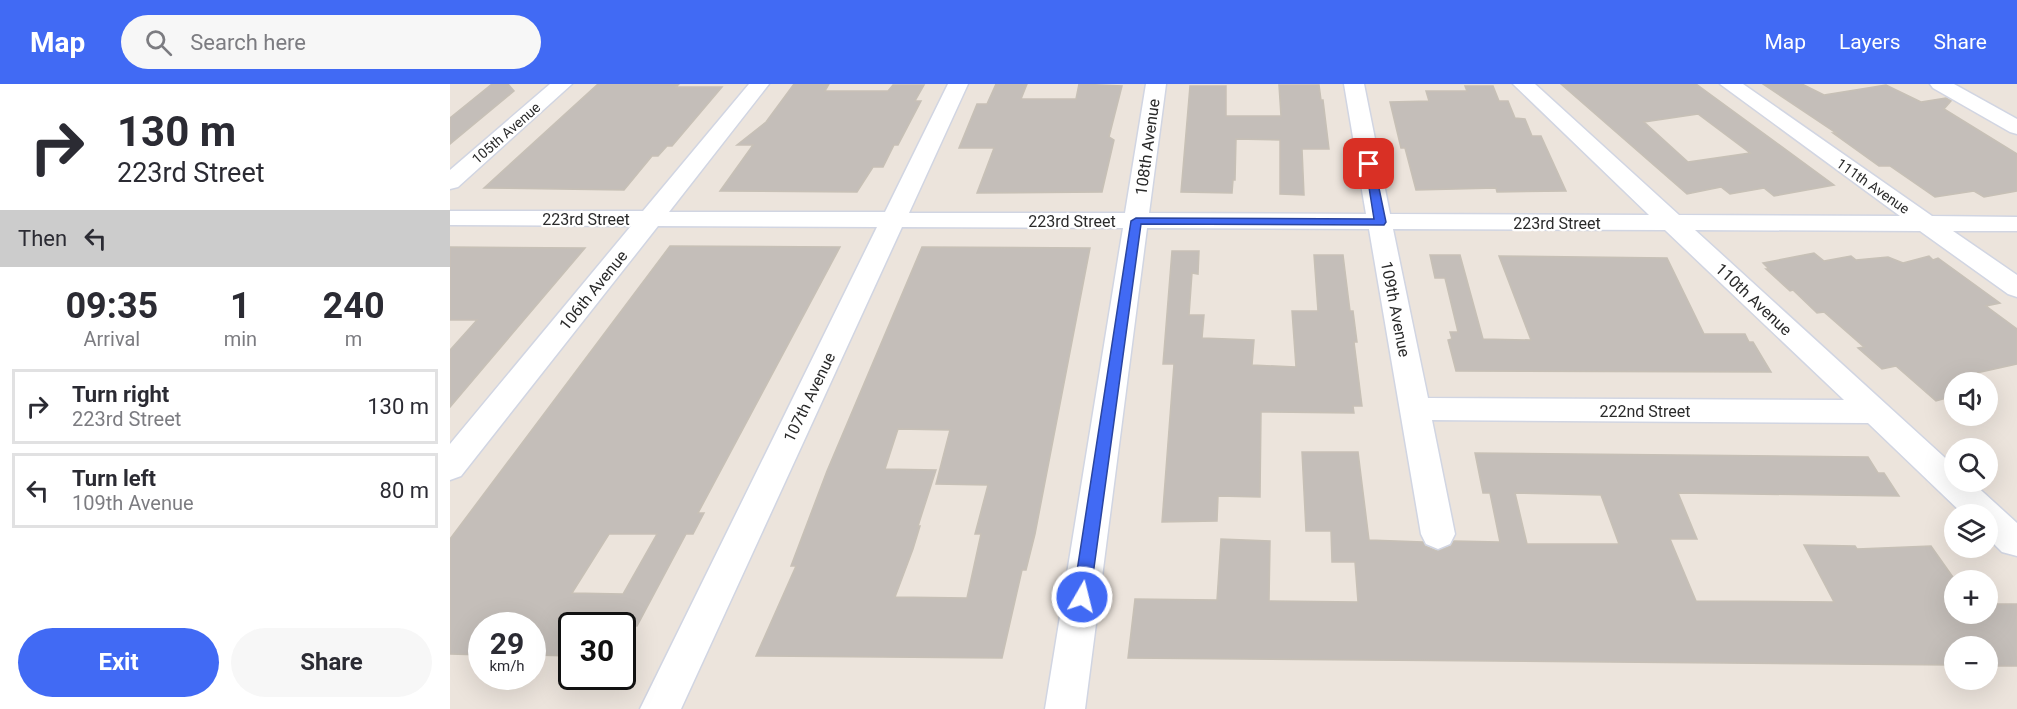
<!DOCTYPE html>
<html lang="en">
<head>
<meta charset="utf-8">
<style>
	body { margin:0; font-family:Roboto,sans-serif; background:#f7f7f7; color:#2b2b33; height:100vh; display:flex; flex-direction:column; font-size:22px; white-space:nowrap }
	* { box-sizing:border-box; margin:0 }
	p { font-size:20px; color:#7c7c81 }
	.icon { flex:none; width:33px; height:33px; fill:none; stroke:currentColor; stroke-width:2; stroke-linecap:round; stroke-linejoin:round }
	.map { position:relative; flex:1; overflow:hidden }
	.panel { display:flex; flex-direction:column; background:#fff; width:450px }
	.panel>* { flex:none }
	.banner { background:#fff; color:#2b2b33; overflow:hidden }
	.tools { position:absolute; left:1494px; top:288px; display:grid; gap:12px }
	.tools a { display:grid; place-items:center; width:54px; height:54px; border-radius:50%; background:#fff; box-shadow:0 6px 24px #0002; font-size:30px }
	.speed { position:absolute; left:18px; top:528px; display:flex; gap:12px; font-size:30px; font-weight:700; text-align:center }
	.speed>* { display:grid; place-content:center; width:78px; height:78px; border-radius:50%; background:#fff; box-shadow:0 6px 24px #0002; line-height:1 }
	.speed small { font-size:15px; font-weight:400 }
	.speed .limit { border:3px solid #111; border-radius:9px; background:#fff; color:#111 }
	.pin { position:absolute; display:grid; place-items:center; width:51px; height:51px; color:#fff; margin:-26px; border-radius:12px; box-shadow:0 3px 9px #0006 }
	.me { position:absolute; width:66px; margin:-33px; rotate:8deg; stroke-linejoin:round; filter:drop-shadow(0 0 4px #0008) }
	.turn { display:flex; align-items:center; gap:21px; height:126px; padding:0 18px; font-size:27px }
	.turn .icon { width:78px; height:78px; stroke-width:2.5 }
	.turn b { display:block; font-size:42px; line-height:51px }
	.then { display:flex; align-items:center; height:57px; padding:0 18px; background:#0003; gap:12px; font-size:22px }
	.eta { display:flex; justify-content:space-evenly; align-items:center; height:102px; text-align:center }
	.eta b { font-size:36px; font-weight:700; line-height:42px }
	.action { display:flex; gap:12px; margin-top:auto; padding:12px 18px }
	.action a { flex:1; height:69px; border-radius:36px; background:#416af4; color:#fff; font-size:24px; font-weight:700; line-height:69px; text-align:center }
	.action a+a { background:#f7f7f7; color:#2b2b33 }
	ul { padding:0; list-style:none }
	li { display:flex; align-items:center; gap:18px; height:75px; margin:0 12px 9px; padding:0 6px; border:3px solid #e1e1e2; border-radius:0px }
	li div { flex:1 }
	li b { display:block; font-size:22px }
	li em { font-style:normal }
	header { display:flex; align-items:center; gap:36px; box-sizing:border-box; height:84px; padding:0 30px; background:#416af4; color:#fff }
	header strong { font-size:28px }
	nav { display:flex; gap:33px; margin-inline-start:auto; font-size:21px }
	.search { width:420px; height:54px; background:#f7f7f7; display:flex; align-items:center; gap:15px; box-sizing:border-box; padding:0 21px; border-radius:33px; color:#7c7c81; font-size:22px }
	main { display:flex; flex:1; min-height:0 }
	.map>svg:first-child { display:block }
	.building { fill:#c4beb9; stroke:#c7c0b6; stroke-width:1.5; fill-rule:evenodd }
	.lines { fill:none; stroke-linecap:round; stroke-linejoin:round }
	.minor-casing { stroke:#d1d5e2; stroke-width:3 }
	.minor { fill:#fff; fill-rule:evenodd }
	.route { fill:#416af4; stroke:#2a459f; stroke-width:1.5 }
	.labels { text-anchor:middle; stroke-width:4.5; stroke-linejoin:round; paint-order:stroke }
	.far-street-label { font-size:14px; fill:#2a2a2a; stroke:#fff }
	.street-label { font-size:16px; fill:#2a2a2a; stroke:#fff }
</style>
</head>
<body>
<header>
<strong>Map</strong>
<div class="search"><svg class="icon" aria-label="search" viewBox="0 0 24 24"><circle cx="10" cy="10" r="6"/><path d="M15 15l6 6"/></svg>Search here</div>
<nav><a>Map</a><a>Layers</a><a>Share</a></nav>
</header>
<main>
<section class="panel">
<div class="banner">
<div class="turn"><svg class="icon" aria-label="right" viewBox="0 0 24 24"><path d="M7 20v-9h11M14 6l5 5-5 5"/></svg><div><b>130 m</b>223rd Street</div></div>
<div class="then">Then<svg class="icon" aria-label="left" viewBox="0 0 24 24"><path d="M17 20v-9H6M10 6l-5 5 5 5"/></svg></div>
</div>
<div class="eta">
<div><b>09:35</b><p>Arrival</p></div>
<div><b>1</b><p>min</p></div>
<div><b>240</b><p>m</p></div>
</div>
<ul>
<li><svg class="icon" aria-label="right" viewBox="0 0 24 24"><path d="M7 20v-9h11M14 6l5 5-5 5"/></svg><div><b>Turn right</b><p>223rd Street</p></div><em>130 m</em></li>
<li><svg class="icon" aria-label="left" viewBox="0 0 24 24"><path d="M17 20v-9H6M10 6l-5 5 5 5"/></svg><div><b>Turn left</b><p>109th Avenue</p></div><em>80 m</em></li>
</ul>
<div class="action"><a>Exit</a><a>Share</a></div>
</section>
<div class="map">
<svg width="1567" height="625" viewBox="0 0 1567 625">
	<rect width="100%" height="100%" fill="#ece4dc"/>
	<g class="building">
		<polygon points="42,0 58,0 64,7 0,60 0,34"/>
		<polygon points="148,0 229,0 226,3 272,3 222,62 217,62 208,72 202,72 174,106 34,104"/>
		<polygon points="344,0 379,0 375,7 438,7 443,1 474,1 465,17 471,17 448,61 444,61 433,83 423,83 407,108 270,107 303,61 287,61 316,38"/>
		<polygon points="546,0 577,0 571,15 626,15 629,0 672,2 659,53 664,56 652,108 527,109 544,64 509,64 527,20 537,20"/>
		<path d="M 1111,0 L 1246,0 L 1384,101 L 1324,112 L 1314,104 L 1280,110 L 1271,103 L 1237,110 ZM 1248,30 L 1300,69 L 1238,78 L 1194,38 Z"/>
		<polygon points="1313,0 1352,0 1374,11 1436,1 1471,18 1496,14 1501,17 1494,25 1567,70 1567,107 1534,113 1524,107 1485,113 1440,82 1429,82 1383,49 1386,49"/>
		<polygon points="829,1 869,1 871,16 873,16 879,65 852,65 854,111 830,110 830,56 786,55 785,96 783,96 782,109 731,108 740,2 776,2 776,32 831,32"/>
		<polygon points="1015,2 1043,2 1049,17 1058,17 1065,34 1075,35 1082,52 1091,52 1116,107 1047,108 1046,104 966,106 955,64 951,64 940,18 979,17 976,7 1017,7"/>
		<path d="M 220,162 L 390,163 L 248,429 L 254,429 L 243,450 L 236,450 L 187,542 L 122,542 L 122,572 L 82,571 L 82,542 L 32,542 L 32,571 L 0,570 L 0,455 ZM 159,450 L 207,450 L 173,510 L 122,509 Z"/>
		<polygon points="0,163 135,164 0,323 0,266 27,236 0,236"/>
		<path d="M 472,163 L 640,164 L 585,450 L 576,486 L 572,486 L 552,574 L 306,572 L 346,482 L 341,482 L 377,387 ZM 448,345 L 500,346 L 486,400 L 538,401 L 525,450 L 531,450 L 517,514 L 445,513 L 463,465 L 470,442 L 468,442 L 486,386 L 435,385 Z"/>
		<polygon points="722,167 749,167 748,190 742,189 739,231 754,231 752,254 804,256 802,281 846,283 842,227 868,227 864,171 893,171 900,227 903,227 907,258 904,258 912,322 903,322 904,329 811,328 810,413 768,412 767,437 712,438 724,280 713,280"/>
		<polygon points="1364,169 1374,177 1401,172 1406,176 1438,173 1453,179 1479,172 1483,176 1488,174 1550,219 1536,222 1567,245 1567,280 1504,294 1504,312 1486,317 1446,282 1432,285 1408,264 1414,263 1374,228 1367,229 1343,206 1340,207 1316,185 1319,185 1313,179"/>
		<polygon points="980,171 1010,171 1033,255 1081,256 1049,172 1217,174 1254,250 1295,250 1299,258 1303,258 1321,288 1006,287 998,256 1002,255 1000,248 1008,248 995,194 985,194"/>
		<path d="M 852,368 L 908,368 L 919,456 L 973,458 L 975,462 L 987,467 L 1001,462 L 1004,457 L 1050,458 L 1040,409 L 1033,409 L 1025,369 L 1418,373 L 1428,389 L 1434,389 L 1449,412 L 1228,409 L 1247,455 L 1220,455 L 1246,517 L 1384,518 L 1354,461 L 1405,462 L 1407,465 L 1481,462 L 1505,496 L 1504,530 L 1538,530 L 1538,520 L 1567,520 L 1567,582 L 1538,582 L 1538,562 L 1504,562 L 1504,581 L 678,574 L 685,515 L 767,516 L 771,455 L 820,457 L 819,517 L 908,518 L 905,478 L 882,478 L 881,447 L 856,447 ZM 1065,409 L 1151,411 L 1169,460 L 1077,460 Z"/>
	</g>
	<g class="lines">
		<defs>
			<g id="minor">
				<polygon points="100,0 122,0 8,103 0,105 0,86"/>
				<path d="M 299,0 L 319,0 L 219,128 L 435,128 L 498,0 L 518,0 L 459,129 L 675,129 L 696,0 L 716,0 L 699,129 L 916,130 L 894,0 L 914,0 L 940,130 L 1199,131 L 1063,0 L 1085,0 L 1229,131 L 1450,132 L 1270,0 L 1293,0 L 1482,132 L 1567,133 L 1567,147 L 1503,147 L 1567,191 L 1567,213 L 1558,210 L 1470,147 L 1245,146 L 1504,382 L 1504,398 L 1522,398 L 1567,439 L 1567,472 L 1552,468 L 1538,454 L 1538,430 L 1513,430 L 1418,339 L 982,336 L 1005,450 L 1000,460 L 988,465 L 976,460 L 971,450 L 919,145 L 697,144 L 635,625 L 595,625 L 673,144 L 452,143 L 231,625 L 190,625 L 427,143 L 208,142 L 11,392 L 0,396 L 0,360 L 181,142 L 0,141 L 0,127 L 193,127 ZM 943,145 L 1215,146 L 1394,316 L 978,314 Z"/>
				<polygon points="1480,0 1504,0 1567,35 1567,50 1560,48 1483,4"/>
			</g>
		</defs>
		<use href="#minor" class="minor-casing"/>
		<use href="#minor" class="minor"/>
	</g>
	<polygon class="route" points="915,78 924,80 936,138 934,141 691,140 640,513 637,518 632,520 626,518 623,513 681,137 686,134 924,135"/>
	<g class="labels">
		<g class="far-street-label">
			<text transform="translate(56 49) rotate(-41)" y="5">105th Avenue</text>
			<text transform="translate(1423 102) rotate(35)" y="5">111th Avenue</text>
		</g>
		<g class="street-label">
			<text transform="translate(697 63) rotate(-82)" y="6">108th Avenue</text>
			<text x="136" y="141">223rd Street</text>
			<text x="622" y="143">223rd Street</text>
			<text x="1107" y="145">223rd Street</text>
			<text transform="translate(143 206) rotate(-51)" y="6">106th Avenue</text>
			<text transform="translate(1304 215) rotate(43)" y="6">110th Avenue</text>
			<text transform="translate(946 225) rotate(79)" y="6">109th Avenue</text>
			<text transform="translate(359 313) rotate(-64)" y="6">107th Avenue</text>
			<text x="1195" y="333">222nd Street</text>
		</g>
	</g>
</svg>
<div class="tools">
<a><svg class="icon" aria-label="sound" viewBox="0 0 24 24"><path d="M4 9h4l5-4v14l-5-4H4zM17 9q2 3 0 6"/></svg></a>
<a><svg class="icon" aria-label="search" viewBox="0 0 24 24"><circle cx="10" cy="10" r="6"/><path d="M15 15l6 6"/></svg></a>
<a><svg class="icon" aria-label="layers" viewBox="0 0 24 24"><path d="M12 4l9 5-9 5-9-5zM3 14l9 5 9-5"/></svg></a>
<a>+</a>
<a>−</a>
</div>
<div class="speed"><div>29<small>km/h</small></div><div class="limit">30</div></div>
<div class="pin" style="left:919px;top:80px;background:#d93025"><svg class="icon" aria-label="arrive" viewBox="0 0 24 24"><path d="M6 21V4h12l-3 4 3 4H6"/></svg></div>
<svg class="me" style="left:632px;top:513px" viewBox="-20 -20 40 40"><circle r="17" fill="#416af4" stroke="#fff" stroke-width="3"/><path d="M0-11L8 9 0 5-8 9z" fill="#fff"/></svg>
</div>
</main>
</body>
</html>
